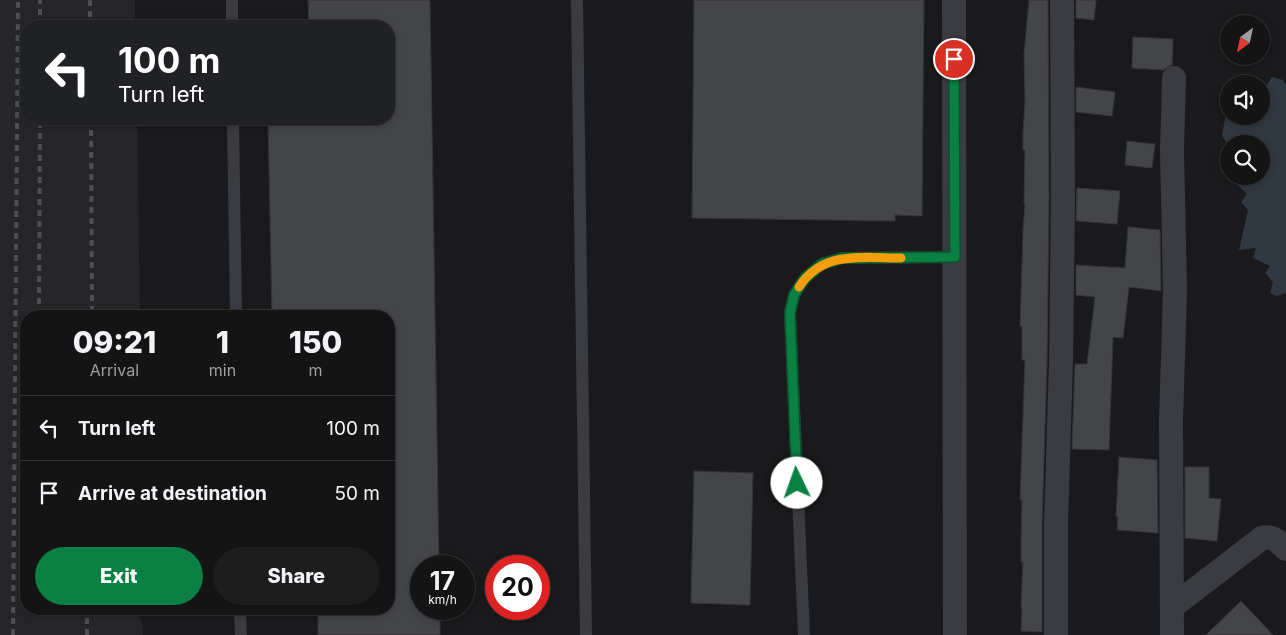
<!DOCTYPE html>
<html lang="en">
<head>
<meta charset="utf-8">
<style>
	body { margin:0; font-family:Inter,sans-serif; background:#1d1d1e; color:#f1f3f6; height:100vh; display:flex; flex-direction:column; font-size:19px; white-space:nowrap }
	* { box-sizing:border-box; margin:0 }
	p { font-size:16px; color:#9d9ea0 }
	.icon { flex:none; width:28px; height:28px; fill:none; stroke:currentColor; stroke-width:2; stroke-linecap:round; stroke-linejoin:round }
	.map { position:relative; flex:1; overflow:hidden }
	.drawer { position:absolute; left:20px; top:310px; width:375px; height:305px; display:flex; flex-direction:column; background:#141415; border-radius:20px; box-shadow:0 2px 8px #0003,0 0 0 1px #333334 }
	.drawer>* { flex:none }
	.banner { position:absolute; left:20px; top:20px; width:375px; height:105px; border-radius:20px; box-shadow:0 2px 8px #0003,0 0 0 1px #333334; background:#202124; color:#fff; overflow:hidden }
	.needle { width:32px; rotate:213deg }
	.tools { position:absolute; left:1220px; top:15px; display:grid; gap:10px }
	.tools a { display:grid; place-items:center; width:50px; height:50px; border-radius:50%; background:#141415; box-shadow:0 2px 8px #0003,0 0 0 1px #333334; font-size:25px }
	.speed { position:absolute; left:410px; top:555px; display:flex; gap:10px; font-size:25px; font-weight:700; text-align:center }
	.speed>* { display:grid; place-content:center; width:65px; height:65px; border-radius:50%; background:#141415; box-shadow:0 2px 8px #0003,0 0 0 1px #333334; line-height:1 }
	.speed small { font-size:12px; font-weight:400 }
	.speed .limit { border:8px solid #d22; background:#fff; color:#111 }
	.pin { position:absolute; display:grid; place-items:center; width:42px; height:42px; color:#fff; margin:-21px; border:2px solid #fff; border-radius:50%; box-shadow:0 1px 5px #0007 }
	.me { position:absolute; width:55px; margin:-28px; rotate:357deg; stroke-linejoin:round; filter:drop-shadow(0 0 4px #0008) }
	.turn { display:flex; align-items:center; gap:18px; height:105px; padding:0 15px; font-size:22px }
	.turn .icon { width:65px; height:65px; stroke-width:2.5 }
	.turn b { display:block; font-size:35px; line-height:42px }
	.eta { display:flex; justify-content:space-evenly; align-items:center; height:85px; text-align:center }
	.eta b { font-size:30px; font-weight:800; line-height:35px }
	.button { display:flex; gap:10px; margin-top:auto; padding:10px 15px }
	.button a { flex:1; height:58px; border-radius:30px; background:#0b8043; color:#fff; font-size:20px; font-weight:800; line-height:58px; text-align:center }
	.button a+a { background:#1d1d1e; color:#f1f3f6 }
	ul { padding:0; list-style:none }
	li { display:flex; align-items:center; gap:15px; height:65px; padding:0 15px; border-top:1px solid #333334 }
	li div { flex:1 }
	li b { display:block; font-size:19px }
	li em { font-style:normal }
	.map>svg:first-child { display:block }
	.built { fill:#262629 }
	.water { fill:#303841 }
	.building { fill:#444549; stroke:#353438 }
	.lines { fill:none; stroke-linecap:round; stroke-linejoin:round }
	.service { stroke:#3b3c41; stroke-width:12 }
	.minor { stroke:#3b3c41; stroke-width:24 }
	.rail { stroke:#4e4f56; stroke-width:4; stroke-dasharray:6 5; stroke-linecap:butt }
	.route-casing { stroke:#07532c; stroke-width:12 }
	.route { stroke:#0b8043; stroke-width:9 }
	.slow { stroke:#f59e0b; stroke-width:9 }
</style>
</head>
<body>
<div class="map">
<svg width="1286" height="635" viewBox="0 0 1286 635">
	<rect width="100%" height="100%" fill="#1a1a1c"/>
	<polygon class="built" points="0,0 135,0 135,26 26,26 26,119 137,119 140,316 26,316 26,609 137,609 143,626 143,635 0,635"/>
	<polygon class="water" points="1272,77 1283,80 1286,85 1286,296 1285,293 1277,296 1270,293 1273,282 1265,273 1270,266 1253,258 1256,248 1239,250 1248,210 1241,202 1247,194 1229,176 1261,176 1261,144 1229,144 1229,176 1222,172 1226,142 1222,135 1226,114 1224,95 1229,90 1229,116 1261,116 1261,88 1264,89"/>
	<g class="building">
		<polygon points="308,0 430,0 439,566 421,566 421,609 440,609 440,635 318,635 318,609 389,609 389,316 272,316 268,119 389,119 389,26 309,26"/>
		<polygon points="694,0 924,0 922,216 895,215 895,221 692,218"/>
		<polygon points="1029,0 1048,0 1049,200 1047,362 1042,523 1042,632 1021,631 1022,608 1021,608 1023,562 1021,562 1021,544 1022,500 1020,500 1025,360 1022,360 1022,326 1020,326 1023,231 1025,204 1024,204 1025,150 1023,150 1023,133 1025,102 1024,54"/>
		<polygon points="1076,0 1096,0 1094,20 1076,18"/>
		<polygon points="1133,37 1173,39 1172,65 1163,70 1132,68"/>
		<polygon points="1076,87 1115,92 1112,116 1076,112"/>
		<polygon points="1127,141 1155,144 1152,168 1125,165"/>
		<polygon points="1077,188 1120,191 1117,224 1076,221"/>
		<polygon points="1128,227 1160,230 1161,291 1129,287 1123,338 1113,337 1109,450 1072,449 1075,364 1087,364 1095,297 1076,295 1076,265 1125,268"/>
		<polygon points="1119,457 1157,460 1158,533 1117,530 1118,517 1116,516"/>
		<polygon points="1185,467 1209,467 1209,498 1221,499 1217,541 1185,538"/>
		<polygon points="694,471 753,473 750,605 691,603"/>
		<polygon points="1241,601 1273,635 1206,635"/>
	</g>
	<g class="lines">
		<g class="service">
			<polyline points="232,0 232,26"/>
			<polyline points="577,0 586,635"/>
			<polyline points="233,119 236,316"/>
			<polyline points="240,609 241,635"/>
			<polyline points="804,635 790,313 794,295 805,278 822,264 842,258 955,257"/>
		</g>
		<g class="minor">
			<polyline points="954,0 955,635"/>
			<path d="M 1172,607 L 1262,538 C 1274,535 1278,542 1286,549"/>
			<polyline points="1056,635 1056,523 1061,362 1063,200 1062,0"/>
			<polyline points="1172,635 1171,421 1175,290 1172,151 1174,78"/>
		</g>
		<g class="rail">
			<polyline points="90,0 90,26"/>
			<polyline points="40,26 40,0"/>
			<polyline points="91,119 92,316"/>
			<polyline points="39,304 40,119"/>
			<polyline points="13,635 18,0"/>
			<polyline points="87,635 87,609"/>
		</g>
	</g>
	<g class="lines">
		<defs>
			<polyline id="route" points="797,483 790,313 794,295 805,278 822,264 842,258 955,257 954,59"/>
		</defs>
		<use href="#route" class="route-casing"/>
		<use href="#route" class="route"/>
		<path class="slow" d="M 799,287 C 823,250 863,258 901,258"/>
	</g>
</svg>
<div class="tools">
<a><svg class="needle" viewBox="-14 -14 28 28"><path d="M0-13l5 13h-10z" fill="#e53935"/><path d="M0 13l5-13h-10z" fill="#9d9ea0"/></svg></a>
<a><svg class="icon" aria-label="sound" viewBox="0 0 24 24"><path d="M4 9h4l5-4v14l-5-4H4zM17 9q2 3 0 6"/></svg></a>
<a><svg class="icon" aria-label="search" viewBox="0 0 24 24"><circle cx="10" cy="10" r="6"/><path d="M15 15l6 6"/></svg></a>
</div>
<div class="speed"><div>17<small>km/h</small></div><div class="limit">20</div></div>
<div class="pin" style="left:954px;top:59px;background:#d93025"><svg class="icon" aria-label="arrive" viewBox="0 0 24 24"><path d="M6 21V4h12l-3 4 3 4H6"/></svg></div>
<svg class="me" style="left:797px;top:483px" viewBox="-20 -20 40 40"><circle r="19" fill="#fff"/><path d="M0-13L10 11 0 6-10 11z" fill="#0b8043"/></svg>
<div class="banner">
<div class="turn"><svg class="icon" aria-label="left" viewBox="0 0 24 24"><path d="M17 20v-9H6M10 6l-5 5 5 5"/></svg><div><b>100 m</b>Turn left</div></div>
</div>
<section class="drawer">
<div class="eta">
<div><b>09:21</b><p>Arrival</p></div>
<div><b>1</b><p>min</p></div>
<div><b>150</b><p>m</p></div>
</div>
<ul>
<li><svg class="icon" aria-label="left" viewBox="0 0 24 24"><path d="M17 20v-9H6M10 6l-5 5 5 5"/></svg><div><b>Turn left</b></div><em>100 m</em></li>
<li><svg class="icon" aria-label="arrive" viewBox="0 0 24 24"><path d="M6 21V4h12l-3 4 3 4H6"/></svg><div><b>Arrive at destination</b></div><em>50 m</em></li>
</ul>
<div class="button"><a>Exit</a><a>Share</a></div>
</section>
</div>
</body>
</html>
